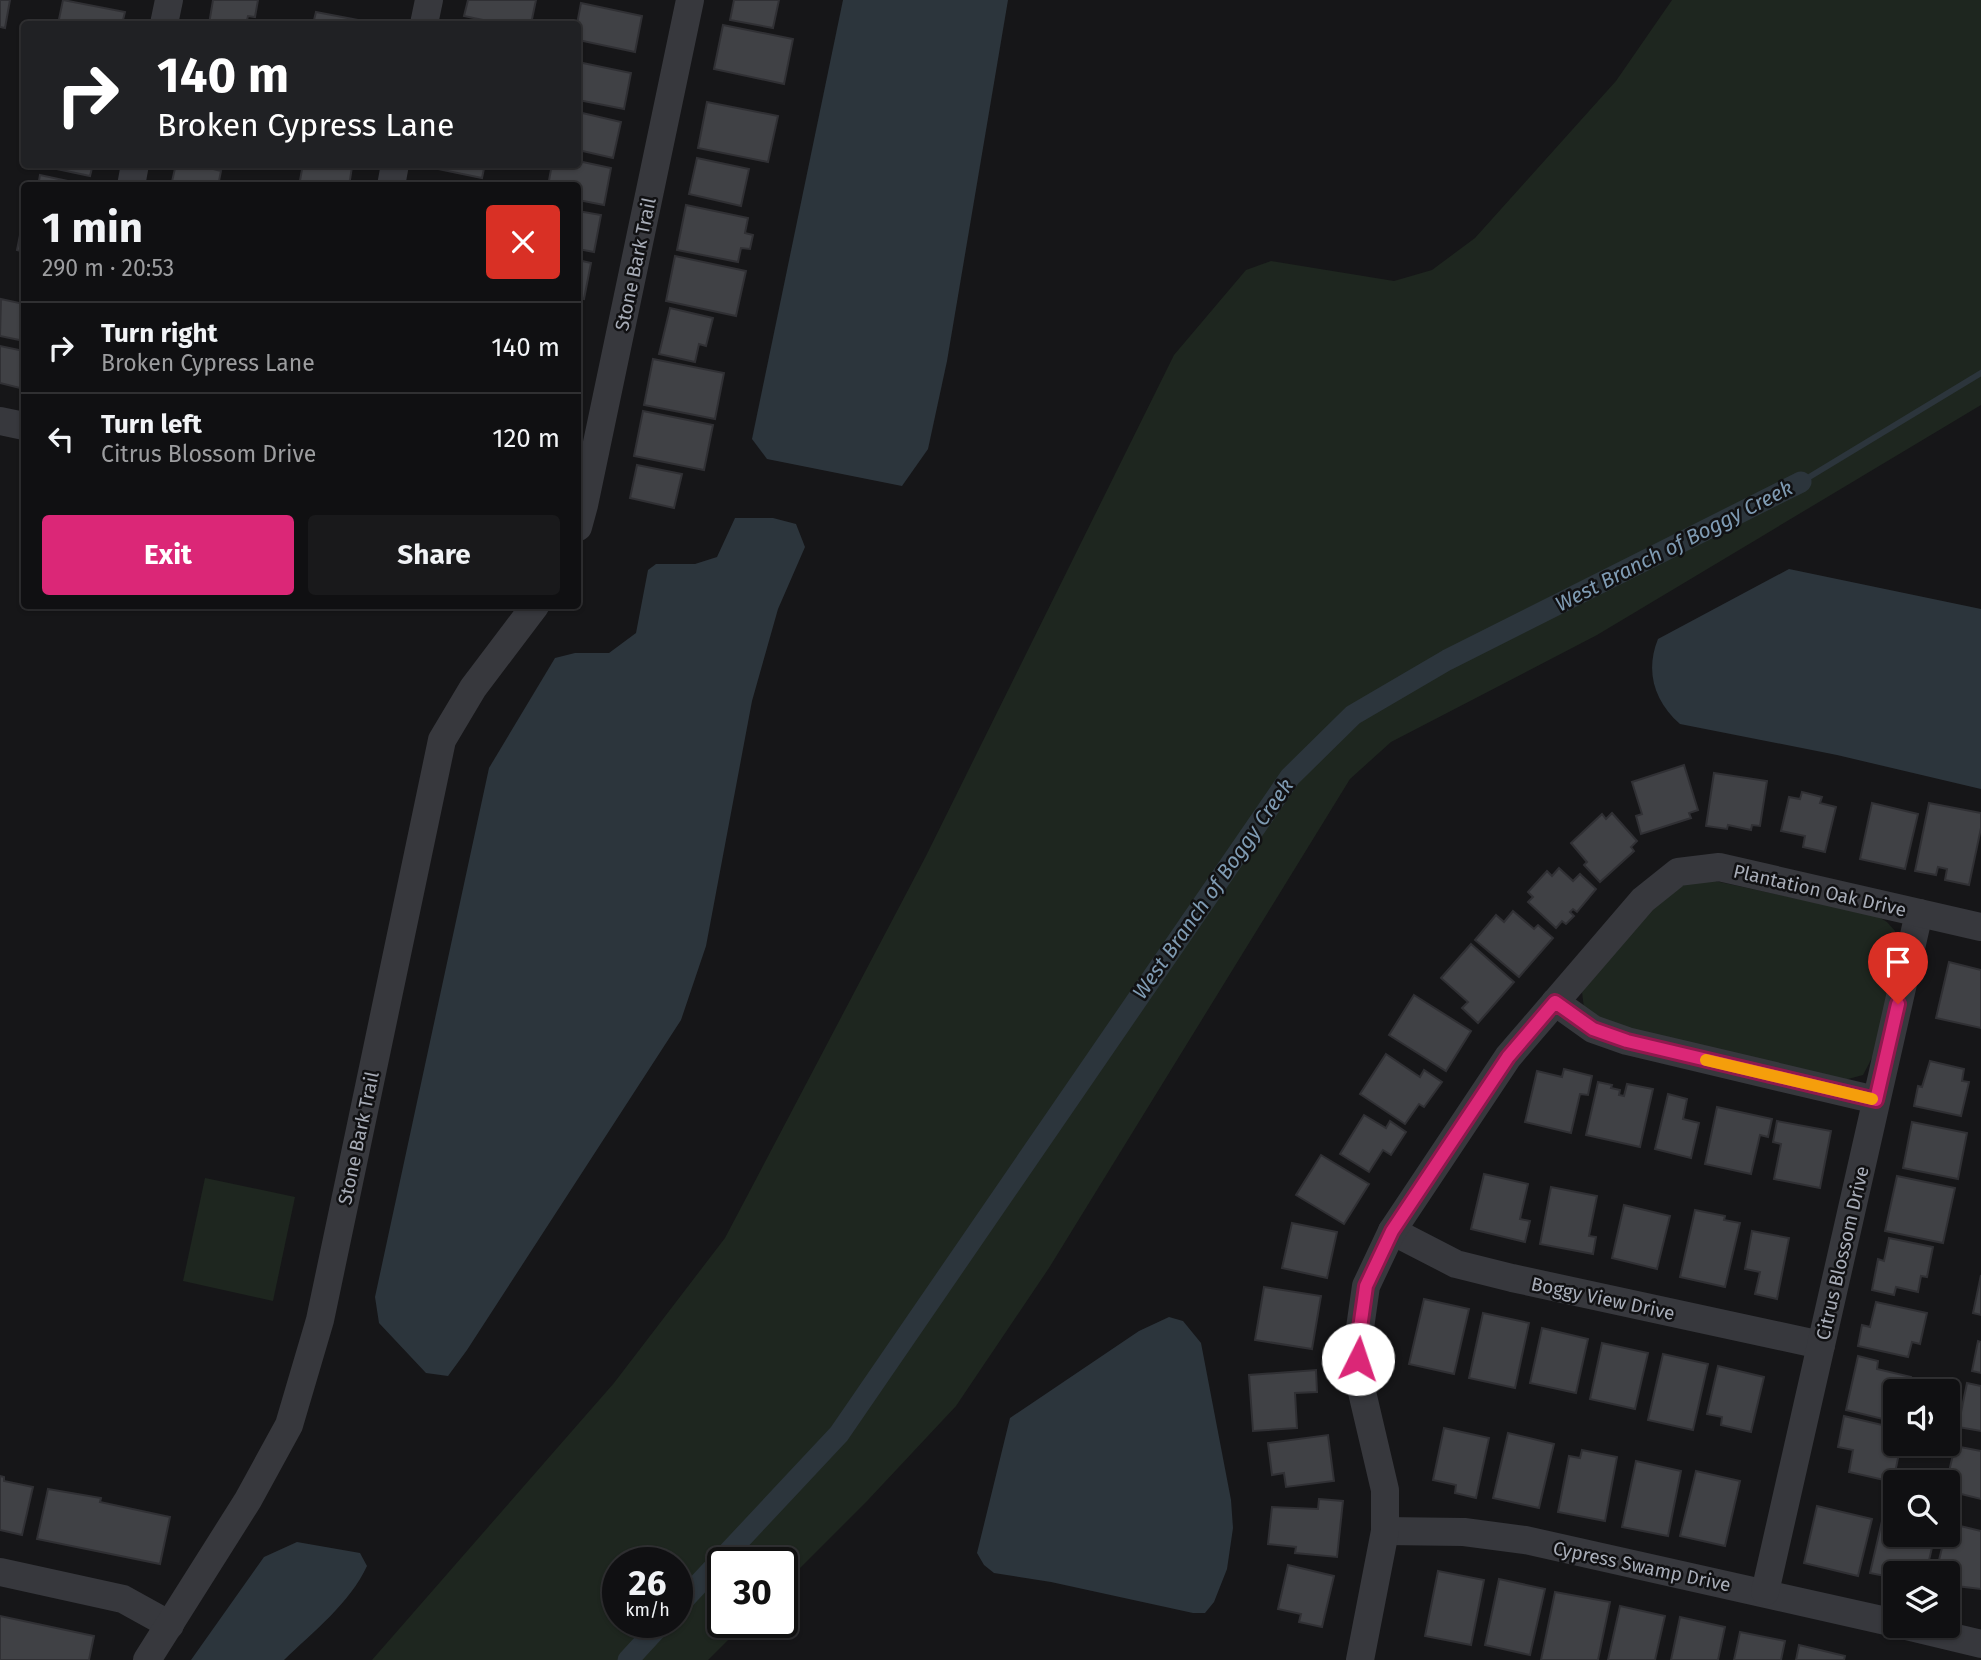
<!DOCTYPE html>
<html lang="en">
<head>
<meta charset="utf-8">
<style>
	body { margin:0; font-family:"Fira Sans",sans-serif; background:#19191b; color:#f1f3f6; height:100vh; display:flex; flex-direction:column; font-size:26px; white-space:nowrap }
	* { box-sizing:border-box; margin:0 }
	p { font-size:23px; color:#9c9d9f }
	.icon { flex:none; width:38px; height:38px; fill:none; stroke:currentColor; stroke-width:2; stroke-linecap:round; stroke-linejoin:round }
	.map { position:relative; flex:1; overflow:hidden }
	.sheet { position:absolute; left:21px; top:182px; width:560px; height:427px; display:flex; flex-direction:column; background:#101012; border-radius:7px; box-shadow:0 2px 5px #0004,0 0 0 2px #303032 }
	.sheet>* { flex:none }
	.guide { position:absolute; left:21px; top:21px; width:560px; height:147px; border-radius:7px; box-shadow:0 2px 5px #0004,0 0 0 2px #303032; background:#202124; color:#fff; overflow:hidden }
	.buttons { position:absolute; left:1883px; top:1379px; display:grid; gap:14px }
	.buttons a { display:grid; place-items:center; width:77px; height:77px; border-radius:7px; background:#101012; box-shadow:0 2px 5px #0004,0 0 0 2px #303032; font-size:35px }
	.speed { position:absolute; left:602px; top:1547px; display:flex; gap:14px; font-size:35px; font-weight:700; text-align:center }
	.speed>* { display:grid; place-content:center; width:91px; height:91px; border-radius:50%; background:#101012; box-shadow:0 2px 5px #0004,0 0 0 2px #303032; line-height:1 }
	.speed small { font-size:18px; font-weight:400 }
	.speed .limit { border:4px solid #111; border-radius:10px; background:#fff; color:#111 }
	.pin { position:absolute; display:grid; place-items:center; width:60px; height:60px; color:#fff; margin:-72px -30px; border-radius:50% 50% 50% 0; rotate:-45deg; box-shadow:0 0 7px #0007 }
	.pin .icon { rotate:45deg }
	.me { position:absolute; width:77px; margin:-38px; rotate:4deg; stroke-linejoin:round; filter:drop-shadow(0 0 5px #0008) }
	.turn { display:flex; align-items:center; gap:24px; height:147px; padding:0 21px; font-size:32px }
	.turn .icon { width:91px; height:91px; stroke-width:2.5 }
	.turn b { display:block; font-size:49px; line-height:60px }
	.round { display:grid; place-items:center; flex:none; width:74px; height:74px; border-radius:7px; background:#19191b }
	.overview { display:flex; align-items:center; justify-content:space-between; height:119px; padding:0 21px }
	h1 { font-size:42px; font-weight:700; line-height:52px }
	.primary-button { display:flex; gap:14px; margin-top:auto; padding:14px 21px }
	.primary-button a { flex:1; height:80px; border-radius:7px; background:#db2777; color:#fff; font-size:28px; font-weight:700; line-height:80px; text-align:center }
	.primary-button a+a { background:#19191b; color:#f1f3f6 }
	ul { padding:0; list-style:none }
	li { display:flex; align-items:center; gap:21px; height:91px; padding:0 21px; border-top:2px solid #303032 }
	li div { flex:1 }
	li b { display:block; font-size:26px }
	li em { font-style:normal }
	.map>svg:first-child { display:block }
	.green { fill:#1e261f; fill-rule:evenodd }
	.water { fill:#2c353c }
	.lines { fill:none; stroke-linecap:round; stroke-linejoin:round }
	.stream { stroke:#2c353c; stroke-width:6 }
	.canal { stroke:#2c353c; stroke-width:21 }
	.building { fill:#404145; stroke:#303034; stroke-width:2 }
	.minor { stroke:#37383d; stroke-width:28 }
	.route-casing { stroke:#8e194d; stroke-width:18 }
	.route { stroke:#db2777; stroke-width:12 }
	.slow { stroke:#f59e0b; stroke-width:12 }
	.labels { text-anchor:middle; stroke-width:5; stroke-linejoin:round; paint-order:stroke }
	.street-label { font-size:19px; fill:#a8adb8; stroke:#111113 }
	.water-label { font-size:21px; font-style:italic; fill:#7f9bb3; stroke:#111113 }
</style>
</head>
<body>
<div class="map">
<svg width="1981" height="1660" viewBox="0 0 1981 1660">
	<rect width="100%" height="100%" fill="#161618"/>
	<g class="green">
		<path d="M 1672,0 L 1981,0 L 1981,405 L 1597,635 L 1391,742 L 1350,779 L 1049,1268 L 956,1406 L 868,1500 L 782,1586 L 782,1563 L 723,1563 L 723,1622 L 746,1622 L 708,1660 L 372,1660 L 614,1383 L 725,1238 L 926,856 L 1174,355 L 1246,270 L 1271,261 L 1394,281 L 1432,270 L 1475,238 L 1616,81 ZM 618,1563 L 677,1563 L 677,1622 L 618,1622 Z"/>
		<path d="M 1715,881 L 1877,916 L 1887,922 L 1895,931 L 1896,958 L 1874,1054 L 1863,1075 L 1844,1080 L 1609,1029 L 1584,1008 L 1582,992 C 1608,960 1653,891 1693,882 C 1700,881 1708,881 1715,881 Z"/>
		<polygon points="205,1178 295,1197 273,1301 183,1281"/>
	</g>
	<g class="water">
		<polygon points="843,0 1008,0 947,361 928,449 902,486 767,459 752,439"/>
		<polygon points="735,518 773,518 796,524 805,547 778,609 752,701 706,946 681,1020 467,1350 448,1376 426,1373 379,1323 375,1297 489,768 555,658 575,653 609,653 636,633 648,570 656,564 695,564 717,557"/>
		<path d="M 1789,569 L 1981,609 L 1981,789 L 1837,755 L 1680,724 C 1654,701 1645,671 1658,639 Z"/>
		<polygon points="1169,1317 1183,1321 1201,1343 1231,1500 1233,1528 1227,1569 1214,1602 1205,1613 1193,1613 1051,1582 994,1573 984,1565 977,1553 1010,1418 1139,1331"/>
		<path d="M 297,1542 L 360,1553 L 367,1566 C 350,1603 313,1632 284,1660 L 191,1660 L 264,1557 Z"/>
	</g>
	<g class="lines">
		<polyline class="stream" points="1801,482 1981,373"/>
		<g class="canal">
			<polyline points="677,1607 839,1434 1290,777 1353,715 1447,660 1801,482"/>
			<polyline points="628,1660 663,1622"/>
		</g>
	</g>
	<g class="building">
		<polygon points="0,0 10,0 5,28 0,27"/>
		<polygon points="63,0 125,12 122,24 58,24"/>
		<polygon points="213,0 258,0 255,17 248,16 246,24 209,24"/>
		<polygon points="468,0 536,0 531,24 502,24 464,16"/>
		<polygon points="734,0 779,0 773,28 730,20"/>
		<polygon points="581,3 642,16 635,52 578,40 577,24"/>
		<polygon points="316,12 379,24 313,24"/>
		<polygon points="723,25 793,39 784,84 714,69"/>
		<polygon points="578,62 631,73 624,109 578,100"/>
		<polygon points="707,102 778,116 768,162 698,148"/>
		<polygon points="578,112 621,122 613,158 578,150"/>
		<polygon points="697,158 749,169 741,206 689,194"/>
		<polygon points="578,161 611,168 604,205 578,200 578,186 548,186 552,164 578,164"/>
		<polygon points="33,164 93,164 90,176"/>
		<polygon points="176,164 194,164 221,171 218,186 171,186"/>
		<polygon points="303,164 339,164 352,167 349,186 299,186"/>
		<polygon points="439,164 485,164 482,178 438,169"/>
		<polygon points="40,175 82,184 82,186 38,186"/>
		<polygon points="686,205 748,218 745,233 753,235 750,249 741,248 738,262 677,250"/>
		<polygon points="578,211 601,215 594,252 578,249"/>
		<polygon points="24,215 24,252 17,250"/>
		<polygon points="675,256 746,271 736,316 666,301"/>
		<polygon points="578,260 591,263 584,299 578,298"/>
		<polygon points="1,299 24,304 24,341 0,336"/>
		<polygon points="670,308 713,318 706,346 699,344 695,362 659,354"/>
		<polygon points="0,346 24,351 24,389 0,383"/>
		<polygon points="653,359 724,373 715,419 644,405"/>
		<polygon points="643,411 713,425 704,470 634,456"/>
		<polygon points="637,465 682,474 674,508 630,498"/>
		<polygon points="1684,765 1698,810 1689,813 1691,818 1641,834 1636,816 1642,814 1632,782"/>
		<polygon points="1714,773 1767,781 1760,826 1752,825 1751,830 1728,825 1727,829 1706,826"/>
		<polygon points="1802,792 1822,797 1820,803 1836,807 1825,852 1803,847 1805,836 1781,831 1789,797 1800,799"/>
		<polygon points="1872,803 1918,814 1905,869 1860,859"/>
		<polygon points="1929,803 1981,813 1981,828 1969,885 1945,880 1947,869 1938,867 1936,875 1915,871"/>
		<polygon points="1612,813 1637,841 1631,847 1634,851 1600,882 1584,865 1587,862 1571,843 1602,814 1606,819"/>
		<polygon points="1559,868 1573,881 1580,874 1596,889 1577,912 1573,909 1570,912 1574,916 1566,924 1562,921 1556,928 1528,902 1533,897 1528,892 1547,871 1552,876"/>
		<polygon points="1513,911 1534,929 1538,925 1553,938 1519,977 1475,940 1496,915 1504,922"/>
		<polygon points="1471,944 1514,982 1478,1023 1462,1008 1468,1002 1441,978"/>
		<polygon points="1949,962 1981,970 1981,1028 1936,1018"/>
		<polygon points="1414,995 1471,1031 1446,1071 1389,1035"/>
		<polygon points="1386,1054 1420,1077 1424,1070 1442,1082 1424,1107 1419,1104 1405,1124 1360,1094"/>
		<polygon points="1930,1061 1964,1069 1962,1081 1969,1082 1961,1116 1914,1106 1918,1086 1922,1087"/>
		<polygon points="1564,1069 1592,1076 1588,1095 1580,1094 1571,1133 1525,1122 1537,1071 1562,1077"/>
		<polygon points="1598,1082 1612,1085 1611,1088 1620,1090 1619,1095 1624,1096 1627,1084 1653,1089 1640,1147 1586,1135"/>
		<polygon points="1668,1094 1687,1099 1683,1119 1699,1123 1691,1158 1655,1149"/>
		<polygon points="1717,1107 1772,1119 1768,1137 1760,1135 1751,1174 1705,1164"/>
		<polygon points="1364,1115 1386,1128 1390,1121 1406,1132 1391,1155 1383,1150 1369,1172 1340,1154"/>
		<polygon points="1777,1121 1831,1131 1820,1188 1774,1179 1781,1144 1773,1142"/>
		<polygon points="1912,1122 1967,1133 1958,1179 1903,1168"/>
		<polygon points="1321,1155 1369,1184 1344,1224 1296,1195"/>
		<polygon points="1484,1174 1528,1184 1520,1219 1530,1221 1525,1242 1471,1229"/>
		<polygon points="1897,1176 1955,1188 1943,1243 1885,1231"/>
		<polygon points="1551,1187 1597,1196 1589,1236 1596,1237 1593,1254 1540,1244"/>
		<polygon points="1624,1205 1670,1216 1657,1269 1612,1258"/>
		<polygon points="1695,1210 1725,1216 1724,1220 1740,1223 1725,1287 1680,1277"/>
		<polygon points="1292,1223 1337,1232 1327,1278 1282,1268"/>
		<polygon points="1752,1231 1789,1238 1777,1299 1755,1294 1760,1272 1745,1269"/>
		<polygon points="1889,1238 1933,1247 1927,1277 1921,1276 1918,1292 1896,1287 1894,1295 1872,1290 1878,1259 1884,1261"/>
		<polygon points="1981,1275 1981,1315 1973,1313"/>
		<polygon points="1264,1287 1321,1296 1312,1349 1255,1340"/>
		<polygon points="1424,1299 1469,1309 1454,1374 1409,1364"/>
		<polygon points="1876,1302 1927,1313 1920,1344 1912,1342 1908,1357 1858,1346 1862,1325 1870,1327"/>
		<polygon points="1483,1313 1529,1323 1515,1388 1469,1378"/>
		<polygon points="1542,1328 1588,1339 1576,1393 1530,1383"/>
		<polygon points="1978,1341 1981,1342 1981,1373 1972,1371"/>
		<polygon points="1602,1343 1648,1353 1635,1409 1590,1399"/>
		<polygon points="1663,1354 1708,1364 1693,1430 1648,1420"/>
		<polygon points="1858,1356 1878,1361 1877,1369 1911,1377 1908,1391 1895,1391 1895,1422 1846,1410"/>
		<polygon points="1718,1366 1764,1377 1751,1432 1721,1425 1722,1417 1707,1414"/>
		<polygon points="1316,1370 1317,1392 1295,1393 1297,1428 1253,1431 1249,1375"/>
		<polygon points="1967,1383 1981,1386 1981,1431 1958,1427"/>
		<polygon points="1844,1416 1895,1428 1895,1444 1901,1444 1893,1482 1849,1472 1853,1450 1838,1447"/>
		<polygon points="1444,1428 1489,1438 1476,1498 1455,1493 1456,1485 1433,1480"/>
		<polygon points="1508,1433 1554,1444 1539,1508 1493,1498"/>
		<polygon points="1328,1435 1334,1481 1286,1487 1284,1473 1272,1475 1268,1443"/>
		<polygon points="1955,1446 1981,1451 1981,1499 1953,1492 1956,1478 1948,1476"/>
		<polygon points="1582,1450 1617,1457 1605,1521 1558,1512 1569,1456 1580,1458"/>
		<polygon points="1636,1461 1681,1471 1668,1536 1622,1527"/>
		<polygon points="1696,1471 1740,1481 1725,1546 1680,1536"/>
		<polygon points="0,1476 4,1477 4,1481 33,1487 22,1535 0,1530"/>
		<polygon points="48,1489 101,1498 100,1502 170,1517 160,1564 37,1539"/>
		<polygon points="1319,1499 1343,1501 1337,1557 1295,1553 1296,1547 1268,1544 1272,1507 1318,1509"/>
		<polygon points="1817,1506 1872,1519 1858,1576 1804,1563"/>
		<polygon points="1882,1521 1895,1524 1895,1535 1935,1535 1926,1573 1895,1573 1895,1584 1895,1578 1870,1573"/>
		<polygon points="1948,1523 1981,1531 1981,1589 1948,1585 1948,1573 1936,1573 1945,1535 1948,1535"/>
		<polygon points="1288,1565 1334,1576 1322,1627 1299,1622 1301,1614 1278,1609"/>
		<polygon points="1438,1571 1484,1580 1471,1645 1425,1636"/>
		<polygon points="1499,1579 1545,1589 1530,1655 1485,1645"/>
		<polygon points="1555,1592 1610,1602 1598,1660 1541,1660"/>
		<polygon points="1620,1606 1665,1616 1655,1660 1608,1660"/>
		<polygon points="0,1616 94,1636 89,1660 0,1660"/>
		<polygon points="1680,1617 1725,1627 1718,1660 1671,1660"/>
		<polygon points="1740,1632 1785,1641 1781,1660 1734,1660"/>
		<polygon points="1799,1645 1845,1656 1844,1660 1796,1660"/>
	</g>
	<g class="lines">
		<g class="minor">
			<polyline points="164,24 169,0"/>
			<polyline points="424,24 429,0"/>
			<polyline points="131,186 135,164"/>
			<polyline points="391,186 395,164"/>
			<polyline points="0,421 24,426"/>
			<polyline points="578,527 584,505 690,0"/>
			<polyline points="1555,1002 1593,1029 1627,1041 1876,1100"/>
			<polyline points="1392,1231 1456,1264 1512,1278 1821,1345"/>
			<polyline points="1385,1531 1464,1532 1525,1540 1895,1623"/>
			<polyline points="0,1572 123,1599 170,1625"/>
			<polyline points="1765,1592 1919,913"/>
			<polyline points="1906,1626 1981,1644"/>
			<polyline points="147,1660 248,1500 289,1425 320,1320 442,740 473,688 535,606"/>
			<polyline points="1360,1660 1385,1531 1385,1490 1358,1375 1358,1342 1366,1286 1392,1231 1508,1057 1643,900 1678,872 1719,867 1981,927"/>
		</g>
	</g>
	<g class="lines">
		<defs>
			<polyline id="route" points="1358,1359 1358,1342 1366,1286 1392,1231 1508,1057 1555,1002 1593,1029 1627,1041 1876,1100 1898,1004"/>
		</defs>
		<use href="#route" class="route-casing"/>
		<use href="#route" class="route"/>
		<polyline class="slow" points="1706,1060 1872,1099"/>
	</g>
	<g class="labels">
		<g class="street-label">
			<text transform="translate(635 264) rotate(-78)" y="7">Stone Bark Trail</text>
			<text transform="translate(1820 890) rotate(13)" y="7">Plantation Oak Drive</text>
			<text transform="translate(358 1138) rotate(-78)" y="7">Stone Bark Trail</text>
			<text transform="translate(1842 1253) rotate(-77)" y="7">Citrus Blossom Drive</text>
			<text transform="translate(1603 1298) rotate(12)" y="7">Boggy View Drive</text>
			<text transform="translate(1642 1566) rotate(12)" y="7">Cypress Swamp Drive</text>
		</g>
		<g class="water-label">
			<text transform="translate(1674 546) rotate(-27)" y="7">West Branch of Boggy Creek</text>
			<text transform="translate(1213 889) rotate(-55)" y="7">West Branch of Boggy Creek</text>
		</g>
	</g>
</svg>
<div class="buttons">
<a><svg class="icon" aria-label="sound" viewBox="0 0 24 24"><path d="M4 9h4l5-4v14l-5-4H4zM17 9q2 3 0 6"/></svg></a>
<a><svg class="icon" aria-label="search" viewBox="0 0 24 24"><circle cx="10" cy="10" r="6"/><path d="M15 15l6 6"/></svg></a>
<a><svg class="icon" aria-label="layers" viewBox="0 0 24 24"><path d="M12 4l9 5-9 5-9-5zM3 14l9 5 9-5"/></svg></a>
</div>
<div class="speed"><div>26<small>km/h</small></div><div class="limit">30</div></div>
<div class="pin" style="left:1898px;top:1004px;background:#d93025"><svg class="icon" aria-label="arrive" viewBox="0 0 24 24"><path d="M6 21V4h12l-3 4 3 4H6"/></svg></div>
<svg class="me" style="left:1358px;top:1359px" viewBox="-20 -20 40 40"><circle r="19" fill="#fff"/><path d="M0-13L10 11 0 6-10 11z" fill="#db2777"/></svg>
<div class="guide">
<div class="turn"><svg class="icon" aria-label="right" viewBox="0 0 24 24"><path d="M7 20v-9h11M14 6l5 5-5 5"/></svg><div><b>140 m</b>Broken Cypress Lane</div></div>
</div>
<section class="sheet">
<div class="overview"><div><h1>1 min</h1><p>290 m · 20:53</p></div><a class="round" style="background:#d93025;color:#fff"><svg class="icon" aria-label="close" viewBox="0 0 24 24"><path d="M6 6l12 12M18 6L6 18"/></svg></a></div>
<ul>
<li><svg class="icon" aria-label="right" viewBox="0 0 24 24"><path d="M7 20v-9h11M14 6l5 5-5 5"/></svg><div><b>Turn right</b><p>Broken Cypress Lane</p></div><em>140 m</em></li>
<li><svg class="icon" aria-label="left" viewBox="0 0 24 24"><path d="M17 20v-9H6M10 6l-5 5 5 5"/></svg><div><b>Turn left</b><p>Citrus Blossom Drive</p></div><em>120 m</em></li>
</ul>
<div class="primary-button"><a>Exit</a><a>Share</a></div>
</section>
</div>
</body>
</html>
